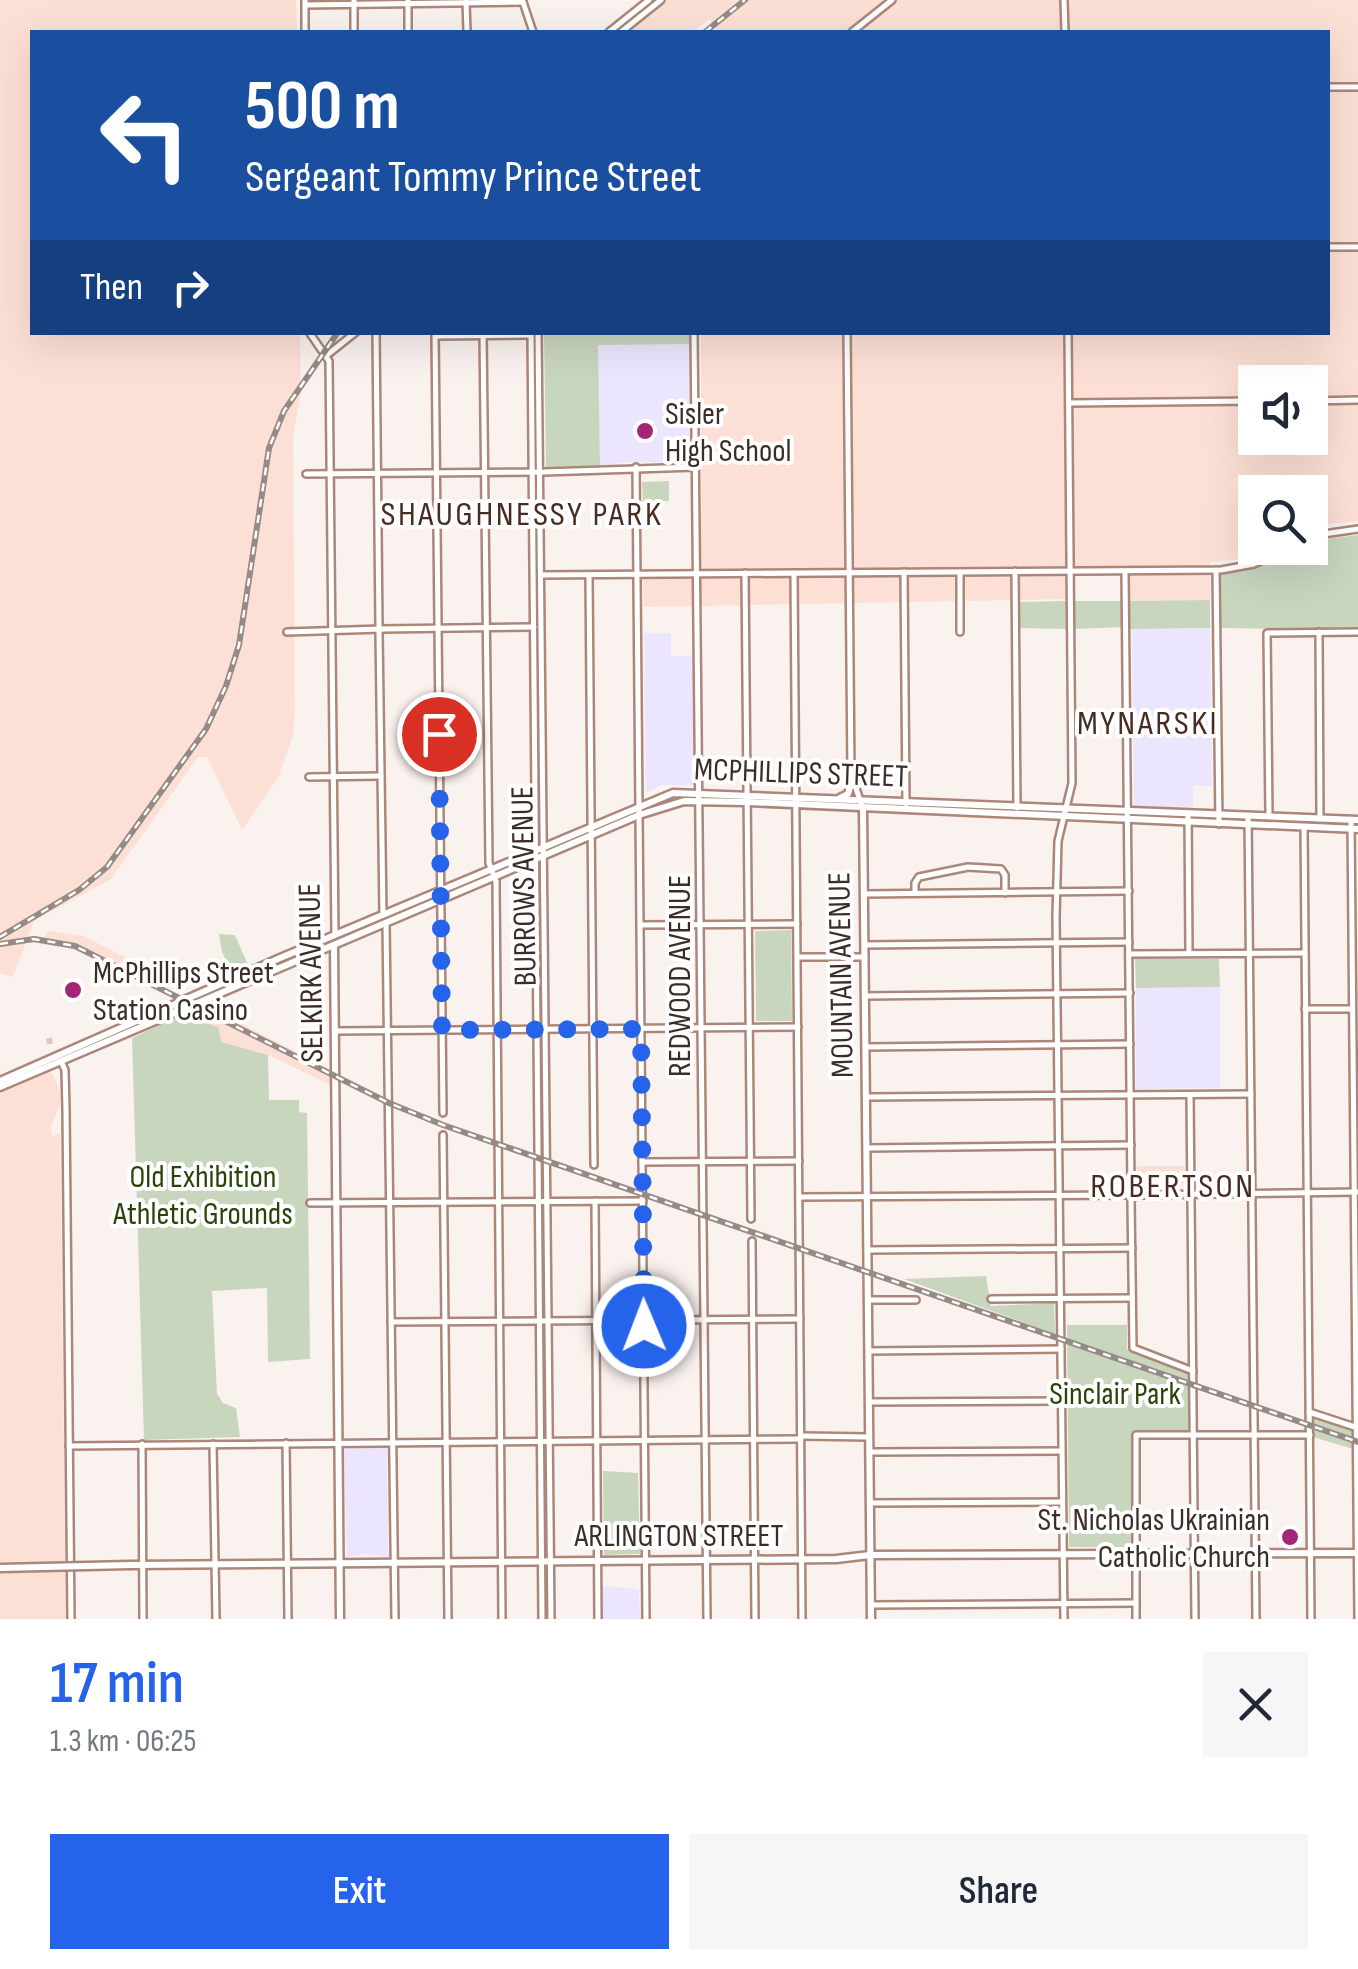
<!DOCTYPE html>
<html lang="en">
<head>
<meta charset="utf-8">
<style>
	body { margin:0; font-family:"Sofia Sans Condensed",sans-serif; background:#f6f6f7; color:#1f2937; height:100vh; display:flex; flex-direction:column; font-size:38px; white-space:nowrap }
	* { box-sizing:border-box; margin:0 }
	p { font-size:32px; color:#747a83 }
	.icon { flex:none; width:55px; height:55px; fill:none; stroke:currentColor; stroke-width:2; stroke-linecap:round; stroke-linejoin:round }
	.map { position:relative; height:1619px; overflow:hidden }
	.details { display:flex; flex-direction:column; background:#fff; flex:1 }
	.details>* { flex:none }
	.banner { position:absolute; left:30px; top:30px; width:1300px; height:305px; border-radius:0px; box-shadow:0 10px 40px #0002; background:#1a4fa0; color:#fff; overflow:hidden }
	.buttons { position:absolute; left:1238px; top:365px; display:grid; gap:20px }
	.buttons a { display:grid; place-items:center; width:90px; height:90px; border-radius:0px; background:#fff; box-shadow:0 10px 40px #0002; font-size:50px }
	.pin { position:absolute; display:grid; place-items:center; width:85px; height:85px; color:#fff; margin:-42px; border:5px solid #fff; border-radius:50%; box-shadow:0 2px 10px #0007 }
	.me { position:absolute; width:110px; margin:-55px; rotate:359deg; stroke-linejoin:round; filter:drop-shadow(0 0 8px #0008) }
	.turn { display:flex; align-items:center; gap:35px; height:210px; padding:0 50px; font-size:45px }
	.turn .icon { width:130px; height:130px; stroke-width:2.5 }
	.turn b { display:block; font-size:70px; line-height:85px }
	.then { display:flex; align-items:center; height:95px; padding:0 50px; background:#0003; gap:20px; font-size:38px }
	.round { display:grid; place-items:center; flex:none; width:105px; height:105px; border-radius:0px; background:#f6f6f7 }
	.summary { display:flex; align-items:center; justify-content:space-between; height:170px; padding:0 50px }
	h1 { font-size:60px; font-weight:600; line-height:75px; color:#2563eb }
	.primary-button { display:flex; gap:20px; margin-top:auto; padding:20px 50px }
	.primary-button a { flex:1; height:115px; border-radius:0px; background:#2563eb; color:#fff; font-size:40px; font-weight:600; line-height:115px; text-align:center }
	.primary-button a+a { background:#f6f6f7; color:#1f2937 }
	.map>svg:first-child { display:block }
	.built { fill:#fde0d5; fill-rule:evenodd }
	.education { fill:#ebe6fd }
	.green { fill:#c9d6be }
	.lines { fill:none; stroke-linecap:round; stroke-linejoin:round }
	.major-tunnel { stroke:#d4cbc7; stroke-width:6; stroke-dasharray:6 3; stroke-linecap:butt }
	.minor-casing { stroke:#ac8779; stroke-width:10 }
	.major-casing { stroke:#ac8779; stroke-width:11 }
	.minor { stroke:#fff; stroke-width:5 }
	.major { stroke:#fff; stroke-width:6 }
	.rail-casing { stroke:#968a85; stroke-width:6 }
	.rail { stroke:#fff; stroke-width:2.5; stroke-dasharray:8; stroke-linecap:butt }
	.major-bridge-casing { stroke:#ac8779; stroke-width:11; stroke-linecap:butt }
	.major-bridge { stroke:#fff; stroke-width:6 }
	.route { stroke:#2563eb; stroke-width:18; stroke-dasharray:0 32.4 }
	.poi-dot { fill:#a52677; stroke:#fff; stroke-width:4 }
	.labels { text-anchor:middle; stroke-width:8; stroke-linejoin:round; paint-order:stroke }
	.poi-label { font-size:32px; fill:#3c2d27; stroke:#fff; text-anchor:start }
	.street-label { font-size:32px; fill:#3c2d27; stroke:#fff }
	.park-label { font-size:32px; fill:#294308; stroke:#fff }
	.neighbourhood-label { font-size:35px; letter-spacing:2.5px; fill:#492b1f; stroke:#fff }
</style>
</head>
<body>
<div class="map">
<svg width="1358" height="1619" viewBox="0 0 1358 1619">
	<rect width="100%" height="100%" fill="#faf2ef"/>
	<g class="built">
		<polygon points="0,0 296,0 297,32 32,32 32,332 300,333 301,393 293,436 295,708 293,735 278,778 242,830 207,757 198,757 111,879 34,921 13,977 0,973"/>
		<path d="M 668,0 L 1358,0 L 1358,521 L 1310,526 L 1310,492 L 1255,492 L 1255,548 L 1272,548 L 1253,558 L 1210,562 L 1210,600 L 1127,601 L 1126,567 L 1069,568 L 1069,599 L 644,607 L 643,575 L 699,574 L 701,565 L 701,333 L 1328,332 L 1328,32 L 718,32 L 709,19 L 692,32 L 628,32 ZM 1255,382 L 1310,382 L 1310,438 L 1255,438 Z"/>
		<polygon points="49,931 84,936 134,962 127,976 73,949 39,944"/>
		<polygon points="205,1005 331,1070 331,1085 268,1055 220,1042 219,1028 185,1013"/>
		<polygon points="51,1071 60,1091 60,1105 51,1127 52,1136 60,1133 66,1619 0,1619 0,1093"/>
		<polygon points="1137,1166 1185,1166 1186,1187 1137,1188"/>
	</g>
	<g class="education">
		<polygon points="597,344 689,344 691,462 628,462 600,466"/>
		<polygon points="1210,628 1212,786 1193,786 1193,809 1134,806 1132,629"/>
		<polygon points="644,633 671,633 671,656 693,656 694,785 661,785 646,793"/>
		<polygon points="1220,987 1220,1088 1136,1089 1136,988"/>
		<polygon points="387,1448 388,1557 365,1554 347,1557 344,1449"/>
		<polygon points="603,1586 639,1589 640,1619 603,1619"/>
	</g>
	<g class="green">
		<polygon points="544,333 689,333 689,344 598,345 600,466 546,467"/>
		<polygon points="669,481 669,501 643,502 642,482"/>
		<path d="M 1358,535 L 1358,630 L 1220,628 L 1219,571 C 1258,572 1279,548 1310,548 L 1310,541 Z"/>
		<polygon points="1210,600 1210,628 1129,629 1129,601"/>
		<polygon points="1066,601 1067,629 1018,628 1019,602"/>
		<polygon points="1075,601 1122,601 1124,627 1074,629"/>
		<polygon points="538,632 539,634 540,843 536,633"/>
		<polygon points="541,863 543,1026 542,1027 539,865"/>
		<polygon points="791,930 792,1021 756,1021 755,931"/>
		<polygon points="219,934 235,935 249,967 233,974 222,952"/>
		<polygon points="1219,959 1220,987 1136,988 1135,959"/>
		<polygon points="185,1013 219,1028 221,1042 268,1055 269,1100 299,1100 299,1112 307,1113 310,1359 268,1362 267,1288 212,1291 217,1394 223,1403 236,1408 240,1437 144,1440 132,1038"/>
		<polygon points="545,1204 546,1318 544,1319 541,1205"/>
		<polygon points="986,1276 991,1306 1054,1303 1055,1334 904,1279"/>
		<polygon points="544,1324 547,1438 545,1439 543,1437"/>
		<polygon points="1067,1325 1127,1325 1127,1349 1188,1369 1188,1431 1136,1432 1132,1437 1132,1547 1069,1547"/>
		<polygon points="1312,1415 1353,1428 1353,1449 1313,1437"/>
		<polygon points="546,1444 548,1546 547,1555 543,1547 543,1445"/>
		<polygon points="603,1471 638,1473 640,1554 604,1555"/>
	</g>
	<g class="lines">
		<polyline class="major-tunnel" points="49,1038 50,1045"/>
		<defs>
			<g id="minor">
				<polyline points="305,0 305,32"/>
				<polyline points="354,0 354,32"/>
				<polyline points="408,0 408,32"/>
				<polyline points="1064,0 1065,32"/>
				<polyline points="466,1 467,32"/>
				<polyline points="523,2 533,32"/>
				<polyline points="305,5 523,2"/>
				<polyline points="609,32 649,0"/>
				<polyline points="621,32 661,0"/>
				<polyline points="852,32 892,0"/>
				<polyline points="1328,87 1358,87"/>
				<polyline points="1328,247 1358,247"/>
				<polyline points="309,332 329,361 335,935"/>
				<polyline points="376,332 379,627"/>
				<polyline points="435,332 443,1113"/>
				<polyline points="483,332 489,863 496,881 502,1619"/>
				<polyline points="531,332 542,1619"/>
				<polyline points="538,332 551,1619"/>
				<polyline points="694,332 707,1619"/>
				<polyline points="847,332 851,774 861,803"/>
				<polyline points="436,336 530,335"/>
				<polyline points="327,355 356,332"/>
				<polyline points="1310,401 1358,400"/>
				<polyline points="1069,403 1255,401"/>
				<polyline points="636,467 646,1619"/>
				<polyline points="306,474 544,472 696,467"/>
				<polyline points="1310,536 1358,529"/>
				<polyline points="1216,570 1219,824"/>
				<polyline points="1015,571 1017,808"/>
				<polyline points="1125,571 1131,1191"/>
				<polyline points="904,572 906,804"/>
				<polyline points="960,572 960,632"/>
				<polyline points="745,573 751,1219"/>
				<polyline points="794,573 802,1619"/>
				<polyline points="541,575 1221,570 1254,564 1288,548"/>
				<polyline points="589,575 594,1165"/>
				<polyline points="382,629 534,627"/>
				<polyline points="287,632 382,629"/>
				<polyline points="379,632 383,915"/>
				<polyline points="1319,632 1320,819"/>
				<polyline points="309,777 381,776"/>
				<polyline points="1188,813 1189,953"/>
				<polyline points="1248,815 1256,1619"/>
				<polyline points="1269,816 1267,633 1358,632"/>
				<polyline points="1351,820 1358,1619"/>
				<polyline points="1304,827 1311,1619"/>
				<polyline points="915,893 915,883 919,877 968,867 1001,869 1005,875 1005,893"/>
				<polyline points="865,894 1129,891"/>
				<polyline points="386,923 395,1619"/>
				<polyline points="641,925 797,924"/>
				<polyline points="865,945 1129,942"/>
				<polyline points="1129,954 1305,953"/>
				<polyline points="798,957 865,957"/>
				<polyline points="865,996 1130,993"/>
				<polyline points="1305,1009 1352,1009"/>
				<polyline points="335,1031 798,1027"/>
				<polyline points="866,1047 1130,1044"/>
				<polyline points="61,1061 65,1070 66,1109 71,1619"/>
				<polyline points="1190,1095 1195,1619"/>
				<polyline points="867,1097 1251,1094"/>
				<polyline points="443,1135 448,1619"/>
				<polyline points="867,1148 1131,1145"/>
				<polyline points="642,1162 799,1161"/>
				<polyline points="1136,1195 1358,1192"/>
				<polyline points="799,1197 1128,1195"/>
				<polyline points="1131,1199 1128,1194 1132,1191 1135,1195 1131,1201 1133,1348 1193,1371"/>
				<polyline points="595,1201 598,1619"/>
				<polyline points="310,1203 643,1201"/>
				<polyline points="752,1241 755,1619"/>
				<polyline points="868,1250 1132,1248"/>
				<polyline points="991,1299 1132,1298"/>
				<polyline points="868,1300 916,1300"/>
				<polyline points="391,1322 800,1319"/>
				<polyline points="869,1351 1061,1349"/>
				<polyline points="869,1402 1061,1401"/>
				<polyline points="1309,1412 1358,1428"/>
				<polyline points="802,1436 869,1437"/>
				<polyline points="286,1443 288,1619"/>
				<polyline points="142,1444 143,1619"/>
				<polyline points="213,1444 216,1619"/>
				<polyline points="69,1446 801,1439"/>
				<polyline points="869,1452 1061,1451"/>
				<polyline points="870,1503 1062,1502"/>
				<polyline points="871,1605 1136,1603"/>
				<polyline points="1064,1619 1056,917 1058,841 1072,783 1068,332"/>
				<polyline points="1136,1619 1136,1435 1310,1435"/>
			</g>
			<g id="major">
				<polyline points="840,798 848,794 852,780"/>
				<polyline points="863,808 871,1619"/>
				<polyline points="334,945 340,1619"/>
				<polyline points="0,1081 280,958 673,793 1358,820"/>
				<polyline points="0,1087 639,815 684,801 748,802 1358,829"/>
				<polyline points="130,1565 836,1559 870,1555 1358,1553"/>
			</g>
		</defs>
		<use href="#minor" class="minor-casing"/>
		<use href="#major" class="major-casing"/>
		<use href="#minor" class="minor"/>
		<use href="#major" class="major"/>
		<defs>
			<g id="rail">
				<polyline points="705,32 745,0"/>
				<polyline points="0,937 79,890 107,867 206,729 226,686 239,645 269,448 284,411 338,332"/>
				<polyline points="0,944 34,939 75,946 389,1103 443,1125 1358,1442"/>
			</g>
		</defs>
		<use href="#rail" class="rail-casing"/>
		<use href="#rail" class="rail"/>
		<defs>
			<polyline id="major-bridge" points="0,1568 130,1565"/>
		</defs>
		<use href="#major-bridge" class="major-bridge-casing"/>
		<use href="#major-bridge" class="major-bridge"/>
	</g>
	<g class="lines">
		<polyline class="route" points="439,734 442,1030 641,1029 644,1326"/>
	</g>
	<g class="poi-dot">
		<circle cx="645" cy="431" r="10"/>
		<circle cx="73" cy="990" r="10"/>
		<circle cx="1290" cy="1537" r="10"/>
	</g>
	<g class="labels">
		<g class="poi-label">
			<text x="665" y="424">Sisler<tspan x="665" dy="37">High School</tspan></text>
			<text x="93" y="983">McPhillips Street<tspan x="93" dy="37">Station Casino</tspan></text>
			<text x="1270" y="1530" text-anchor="end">St. Nicholas Ukrainian<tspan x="1270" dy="37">Catholic Church</tspan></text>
		</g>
		<g class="street-label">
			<text transform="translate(801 772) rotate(2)" y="11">MCPHILLIPS STREET</text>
			<text transform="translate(523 886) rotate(-91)" y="11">BURROWS AVENUE</text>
			<text transform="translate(310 973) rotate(-91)" y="11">SELKIRK AVENUE</text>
			<text transform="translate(840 975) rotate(-91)" y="11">MOUNTAIN AVENUE</text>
			<text transform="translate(679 976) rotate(-90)" y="11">REDWOOD AVENUE</text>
			<text x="679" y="1546">ARLINGTON STREET</text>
		</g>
		<g class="park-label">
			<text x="203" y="1187">Old Exhibition<tspan x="203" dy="37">Athletic Grounds</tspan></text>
			<text x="1115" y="1404">Sinclair Park</text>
		</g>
		<g class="neighbourhood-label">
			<text x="522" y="525">SHAUGHNESSY PARK</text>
			<text x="1148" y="734">MYNARSKI</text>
			<text x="1173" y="1197">ROBERTSON</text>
		</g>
	</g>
</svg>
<div class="buttons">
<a><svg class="icon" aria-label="sound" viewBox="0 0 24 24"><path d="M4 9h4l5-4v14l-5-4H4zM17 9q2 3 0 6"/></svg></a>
<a><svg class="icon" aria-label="search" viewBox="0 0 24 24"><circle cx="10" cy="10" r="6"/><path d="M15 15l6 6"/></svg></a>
</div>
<div class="pin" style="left:439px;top:734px;background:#d93025"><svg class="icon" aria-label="arrive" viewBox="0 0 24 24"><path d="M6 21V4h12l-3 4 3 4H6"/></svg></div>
<svg class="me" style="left:644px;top:1326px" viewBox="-20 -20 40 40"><circle r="17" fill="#2563eb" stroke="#fff" stroke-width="3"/><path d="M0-11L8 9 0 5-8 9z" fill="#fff"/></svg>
<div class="banner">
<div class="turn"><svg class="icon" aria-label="left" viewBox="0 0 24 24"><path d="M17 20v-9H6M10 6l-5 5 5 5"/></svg><div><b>500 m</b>Sergeant Tommy Prince Street</div></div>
<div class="then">Then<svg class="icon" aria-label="right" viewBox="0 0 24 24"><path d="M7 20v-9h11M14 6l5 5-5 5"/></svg></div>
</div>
</div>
<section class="details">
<div class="summary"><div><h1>17 min</h1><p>1.3 km · 06:25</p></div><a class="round"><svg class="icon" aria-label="close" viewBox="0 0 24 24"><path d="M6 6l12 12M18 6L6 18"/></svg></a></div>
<div class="primary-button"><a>Exit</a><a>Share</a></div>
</section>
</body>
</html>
